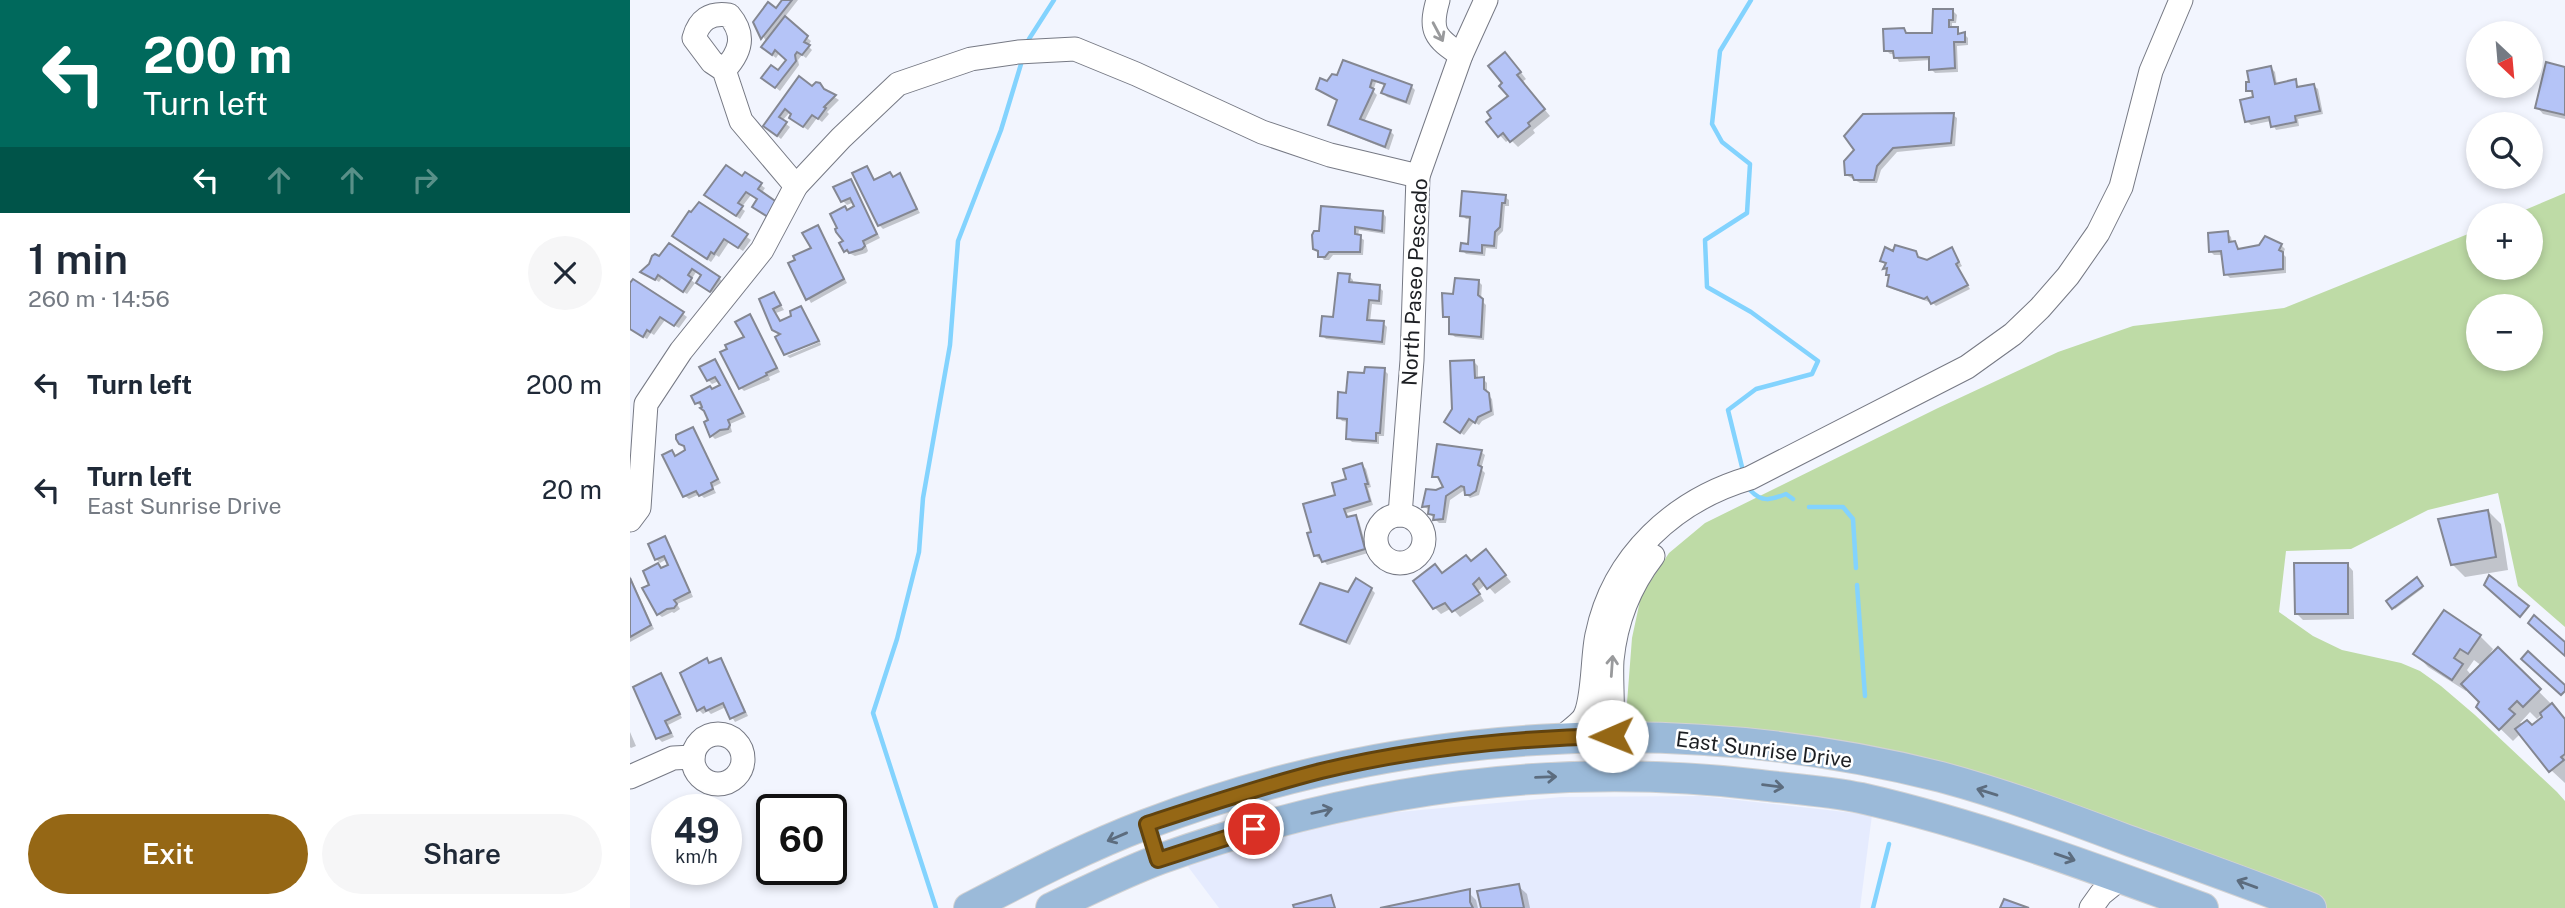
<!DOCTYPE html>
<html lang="en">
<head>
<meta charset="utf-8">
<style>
	body { margin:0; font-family:"Public Sans",sans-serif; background:#f6f6f7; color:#1f2937; height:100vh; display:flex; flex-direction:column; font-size:26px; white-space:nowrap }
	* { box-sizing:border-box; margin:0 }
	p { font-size:23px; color:#747a83 }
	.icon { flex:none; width:38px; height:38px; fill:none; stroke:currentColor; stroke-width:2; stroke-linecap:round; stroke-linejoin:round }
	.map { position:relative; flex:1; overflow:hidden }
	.side { display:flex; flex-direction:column; background:#fff; width:630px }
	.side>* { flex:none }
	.top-card { background:#00695c; color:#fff; overflow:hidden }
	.needle { width:46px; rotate:154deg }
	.tools { position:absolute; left:1836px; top:21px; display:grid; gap:14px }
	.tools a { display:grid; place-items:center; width:77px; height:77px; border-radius:50%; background:#fff; box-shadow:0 4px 10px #0003; font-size:35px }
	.speed { position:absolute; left:21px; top:794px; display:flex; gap:14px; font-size:35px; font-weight:700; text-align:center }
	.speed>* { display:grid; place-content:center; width:91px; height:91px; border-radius:50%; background:#fff; box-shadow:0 4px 10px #0003; line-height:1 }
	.speed small { font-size:18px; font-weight:400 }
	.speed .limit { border:4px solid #111; border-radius:10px; background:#fff; color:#111 }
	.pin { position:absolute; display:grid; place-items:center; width:60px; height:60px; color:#fff; margin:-30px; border:4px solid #fff; border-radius:50%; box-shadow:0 2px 7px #0007 }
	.me { position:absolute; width:77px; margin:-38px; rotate:269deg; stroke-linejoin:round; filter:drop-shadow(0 0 5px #0008) }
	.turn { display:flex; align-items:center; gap:24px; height:147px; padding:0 28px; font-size:32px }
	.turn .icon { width:91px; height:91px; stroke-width:2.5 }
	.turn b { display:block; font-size:49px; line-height:60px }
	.lanes { display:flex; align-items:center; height:66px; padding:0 28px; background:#0003; justify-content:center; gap:35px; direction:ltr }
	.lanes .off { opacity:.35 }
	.round { display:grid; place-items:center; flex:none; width:74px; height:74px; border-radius:37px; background:#f6f6f7 }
	.head { display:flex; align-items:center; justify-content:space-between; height:119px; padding:0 28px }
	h1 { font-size:42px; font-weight:600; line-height:52px }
	.button { display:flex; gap:14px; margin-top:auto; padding:14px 28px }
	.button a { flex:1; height:80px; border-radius:42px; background:#956715; color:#fff; font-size:28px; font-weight:600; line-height:80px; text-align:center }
	.button a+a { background:#f6f6f7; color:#1f2937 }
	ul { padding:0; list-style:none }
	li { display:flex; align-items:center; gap:21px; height:105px; padding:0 28px }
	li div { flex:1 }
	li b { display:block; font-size:26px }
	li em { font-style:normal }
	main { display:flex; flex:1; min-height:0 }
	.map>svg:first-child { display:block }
	.built { fill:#e5ebfe }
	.green { fill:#bedba6; fill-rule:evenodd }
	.shadow { fill:#0003; fill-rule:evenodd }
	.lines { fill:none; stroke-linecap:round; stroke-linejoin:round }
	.stream { stroke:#83d3fe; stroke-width:4.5 }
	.building { fill:#b5c4f7; stroke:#848792; stroke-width:2 }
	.minor-casing { stroke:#767984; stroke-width:25 }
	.major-casing { stroke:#d2d2d3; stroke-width:32 }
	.minor { stroke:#fff; stroke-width:23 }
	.major { stroke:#9bbad9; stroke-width:30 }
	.oneway { stroke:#999a9c }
	.oneway2 { stroke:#5c6c7e }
	.route-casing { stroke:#61430e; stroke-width:18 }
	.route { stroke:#956715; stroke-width:12 }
	.labels { text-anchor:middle; stroke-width:5; stroke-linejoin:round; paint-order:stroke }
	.street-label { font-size:21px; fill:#1d1f23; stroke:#fff }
</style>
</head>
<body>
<main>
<section class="side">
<div class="top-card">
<div class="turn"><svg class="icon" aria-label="left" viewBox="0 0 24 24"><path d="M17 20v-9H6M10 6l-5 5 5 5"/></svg><div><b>200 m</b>Turn left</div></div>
<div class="lanes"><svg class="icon" aria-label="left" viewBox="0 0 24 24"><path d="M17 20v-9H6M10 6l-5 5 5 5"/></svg><svg class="icon off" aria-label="ahead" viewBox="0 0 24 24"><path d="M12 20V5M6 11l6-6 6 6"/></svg><svg class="icon off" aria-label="ahead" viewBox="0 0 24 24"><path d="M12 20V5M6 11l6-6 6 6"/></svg><svg class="icon off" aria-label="right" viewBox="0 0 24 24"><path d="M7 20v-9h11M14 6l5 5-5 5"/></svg></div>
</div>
<div class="head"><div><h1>1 min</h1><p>260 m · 14:56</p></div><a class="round"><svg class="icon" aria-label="close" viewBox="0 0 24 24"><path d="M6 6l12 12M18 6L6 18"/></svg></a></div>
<ul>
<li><svg class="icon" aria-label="left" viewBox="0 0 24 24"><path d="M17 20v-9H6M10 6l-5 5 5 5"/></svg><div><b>Turn left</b></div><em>200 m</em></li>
<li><svg class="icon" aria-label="left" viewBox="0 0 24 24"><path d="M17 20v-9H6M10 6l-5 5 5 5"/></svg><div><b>Turn left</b><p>East Sunrise Drive</p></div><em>20 m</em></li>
</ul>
<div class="button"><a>Exit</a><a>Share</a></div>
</section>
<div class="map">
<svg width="1935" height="908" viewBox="0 0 1935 908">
	<rect width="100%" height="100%" fill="#f2f5fe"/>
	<polygon class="built" points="1071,796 1242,815 1230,908 589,908 556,864 646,835 737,815 931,797"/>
	<path class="green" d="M 1935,193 L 1935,627 L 1888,586 L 1868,493 L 1798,510 L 1721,549 L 1656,551 L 1649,612 L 1683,636 L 1712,650 L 1771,663 L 1790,671 L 1811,686 L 1845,715 L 1927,792 L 1935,801 L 1935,908 L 1681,908 L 1407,807 L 1083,740 L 996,716 L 1002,638 L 1011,596 L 1039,553 L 1075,523 L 1308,408 L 1428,352 L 1503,326 L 1654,308 L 1848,230 L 1848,268 L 1900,268 L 1900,215 L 1883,215 ZM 1848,306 L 1900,306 L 1900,359 L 1848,359 Z"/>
	<g class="shadow">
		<polygon points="154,0 168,0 154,18 181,41 178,46 182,50 176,58 172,55 168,60 169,65 150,91 138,81 158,60 150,52 146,58 137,51 137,43 125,22 146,10"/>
		<polygon points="1323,11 1327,15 1326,23 1322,23 1322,29 1327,29 1331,35 1334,34 1338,38 1338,45 1327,46 1328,72 1305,73 1301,69 1301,60 1269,62 1265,54 1260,54 1256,50 1274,30 1278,34 1304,35"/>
		<polygon points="882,61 896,79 892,82 920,116 903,130 905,133 888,147 880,139 876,142 858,122 880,96"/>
		<polygon points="714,62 781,86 785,90 780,105 757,97 753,93 756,86 746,82 743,91 747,95 734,122 760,131 764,135 759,150 704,128 700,124 708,101 688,89 708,78"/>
		<polygon points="1641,68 1645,72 1647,85 1665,81 1670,89 1684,86 1688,89 1693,114 1668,119 1669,126 1646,130 1641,121 1621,125 1617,121 1625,98 1625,94 1618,90"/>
		<polygon points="1935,68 1935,119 1913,114 1907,107"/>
		<polygon points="170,79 183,88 195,91 209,100 197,112 199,114 192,122 187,118 178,130 165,121 160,112 152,121 160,127 151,139 139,129"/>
		<polygon points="1323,115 1327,118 1325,146 1267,152 1251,170 1247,183 1230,183 1216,175 1216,162"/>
		<polygon points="236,168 245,182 260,174 264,178 269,175 290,213 253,229 249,225"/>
		<polygon points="115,174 135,188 131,194 142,220 128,211 129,200 121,195 111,208 115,211 110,219 80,199 112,178"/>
		<polygon points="220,181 250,238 236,245 238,251 236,253 225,256 215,251 218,212 227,207 224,202 217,205 213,201"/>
		<polygon points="875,197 879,200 879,206 875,206 873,231 868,236 867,249 856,248 855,256 836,254 832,250 840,246 842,219 836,219 832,215"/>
		<polygon points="69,204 121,240 113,251 99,242 89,257 86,255 81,262 44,236"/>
		<polygon points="753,213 756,217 755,234 729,230 728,236 734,240 733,255 703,255 699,260 694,260 685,249 683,236"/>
		<polygon points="188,227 217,283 181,303 160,264 183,249"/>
		<polygon points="1597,233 1601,237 1602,243 1609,250 1651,245 1655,249 1653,254 1656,257 1656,273 1600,278 1596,274 1593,255 1584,255 1580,251"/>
		<polygon points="1322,249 1332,266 1328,268 1340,289 1306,306 1301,301 1299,302 1263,289 1259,285 1260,277 1255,268 1257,265 1252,261 1264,253 1285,252 1290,260 1297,262"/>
		<polygon points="30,258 89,278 93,282 84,294 68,283 73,276 66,272 61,280 65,283 57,294 32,278 29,282 13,272"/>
		<polygon points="719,276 723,280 723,284 749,287 753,291 752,305 742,304 740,322 753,323 757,327 755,345 696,339 692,335 705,319"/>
		<polygon points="848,281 852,285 851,300 856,305 854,340 825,337 821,333 821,320 815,316 825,296"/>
		<polygon points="0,286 53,314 57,317 49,328 35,320 24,335 21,333 17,339 0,329"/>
		<polygon points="144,294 154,310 146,313 151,322 162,317 171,308 188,339 155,353 153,334 144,329 131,300"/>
		<polygon points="120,317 150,372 139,377 140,380 114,391 110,387"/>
		<polygon points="190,342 191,345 160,358 157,356"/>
		<polygon points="85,361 116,417 100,424 102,432 85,439 82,436 81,421 77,412 67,403 92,386 89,381 82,384 78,380"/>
		<polygon points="844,362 848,366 848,379 853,379 857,383 857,394 862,399 864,415 852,421 849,425 844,422 834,435 820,426"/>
		<polygon points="754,370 758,374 754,436 749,436 749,444 722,442 718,438 719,422 712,421 709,417 718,395 736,375"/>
		<polygon points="62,429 91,483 83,487 86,493 74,498 70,494 59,499 55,496 42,452 47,457 58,451 51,443"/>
		<polygon points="851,452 855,455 851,469 855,473 849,495 840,498 836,494 836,489 820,500 816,523 809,523 800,514 800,510 794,507 797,491 806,491 815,488 812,481 804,476"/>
		<polygon points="732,465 736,469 741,487 738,488 743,505 717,513 719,519 725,517 729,521 738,553 697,565 692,558 689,559 685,555 683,533 718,480"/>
		<polygon points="1858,511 1871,524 1878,570 1835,577 1822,564"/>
		<polygon points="35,538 38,542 63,597 47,604 50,609 44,613 42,612 32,617 28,614 21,586 33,570 40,566 37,559 30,563 26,559"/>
		<polygon points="862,558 881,582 865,594 856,584 848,591 854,601 830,617 822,608 811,614 805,608 813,574"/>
		<polygon points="1717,564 1723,571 1724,619 1673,620 1666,613"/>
		<polygon points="0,576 24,629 0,642"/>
		<polygon points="1787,579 1793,588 1765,609 1759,601"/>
		<polygon points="741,589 745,593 720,645 676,628 672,624 719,594"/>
		<path d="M 1850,636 L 1863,649 L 1857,658 L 1858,659 L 1868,650 L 1935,718 L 1935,783 L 1921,770 L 1891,733 L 1883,741 L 1848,707 L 1851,702 L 1838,688 L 1836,691 L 1798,667 L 1786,654 ZM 1844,660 L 1852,666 L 1842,676 L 1837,670 ZM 1900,712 L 1907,719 L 1912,714 L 1914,717 L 1903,728 L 1890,723 Z"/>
		<polygon points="90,660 94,664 118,716 105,722 96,707 81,714 78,711 73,714 69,710 77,661 80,664"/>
		<polygon points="31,675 52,718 38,725 44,737 32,742 28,738"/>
		<polygon points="0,732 6,746 1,748 0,747"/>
		<polygon points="888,886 897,894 900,908 852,908"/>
		<polygon points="838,892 846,900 848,908 752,908"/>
	</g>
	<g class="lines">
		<g class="stream">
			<polyline points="399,39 424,0"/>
			<polyline points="1113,471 1098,410 1126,389 1182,374 1188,361 1121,312 1077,287 1075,240 1117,213 1120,164 1092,142 1082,124 1090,51 1121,0"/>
			<path d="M 1120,490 C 1132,503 1141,500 1156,494 L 1163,499"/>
			<polyline points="1179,507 1213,507 1223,519 1226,568"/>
			<polyline points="1227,585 1235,696"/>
			<polyline points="306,908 243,713 267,639 289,552 293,498 320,345 328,241 371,130 391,64"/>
			<polyline points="1243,908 1259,844"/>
		</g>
	</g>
	<g class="building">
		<polygon points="152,0 162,0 131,39 123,22 138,2 146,8"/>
		<polygon points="1303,9 1323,9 1323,20 1319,20 1319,27 1328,27 1328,34 1335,32 1335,42 1324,42 1325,68 1299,70 1299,57 1264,58 1263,51 1254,51 1253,29 1274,28 1276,33 1302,33"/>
		<polygon points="155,16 178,36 174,42 180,45 172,55 167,52 165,55 166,61 145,88 131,78 141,65 148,70 156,60 145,50 142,55 131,47"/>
		<polygon points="875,52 891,72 887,75 915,109 898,123 900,126 880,142 873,133 868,137 856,122 861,118 857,112 878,96 869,86 872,83 858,66"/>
		<polygon points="713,60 782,85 776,102 751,93 755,84 742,80 740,87 744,89 730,119 761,130 755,147 698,125 707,100 686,89 690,78 697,81 702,74 707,75"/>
		<polygon points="1916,62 1935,67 1935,115 1905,108"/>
		<polygon points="1641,66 1645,84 1666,79 1667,87 1684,84 1690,111 1665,116 1666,122 1641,127 1639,117 1615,122 1610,100 1623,97 1622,91 1616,91 1616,82 1619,82 1617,71"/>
		<polygon points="169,76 182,86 186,82 190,83 194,89 206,95 194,107 196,108 188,119 182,115 173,127 159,118 161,114 155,109 149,117 157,122 147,136 133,126"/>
		<polygon points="1324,113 1321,143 1263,148 1247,166 1244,180 1224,180 1222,175 1215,175 1214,161 1224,150 1214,136 1233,114"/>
		<polygon points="96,165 112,176 115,172 132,183 128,189 148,203 138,217 122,207 127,199 116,192 108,203 113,206 106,216 74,195"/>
		<polygon points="237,166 244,180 260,172 263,177 270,173 287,209 248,226 222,173"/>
		<polygon points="221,179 247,234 233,241 235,246 232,249 219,253 217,250 214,252 209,243 213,241 206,232 205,229 207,228 200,214 215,206 217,210 224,206 220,198 211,202 203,187"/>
		<polygon points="832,191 876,195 875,203 872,203 870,227 865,232 864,246 852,245 852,253 830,251 831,243 838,244 840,217 830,216"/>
		<polygon points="69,202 118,234 108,248 94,239 84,254 81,252 77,259 42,236 59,211 61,212"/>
		<polygon points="691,206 753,211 752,231 725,227 725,234 731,235 730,252 699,252 695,257 688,257 688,251 683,249 682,235 684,231 689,231"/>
		<polygon points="188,225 214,279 176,300 158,263 165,260 163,256 181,248 172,233"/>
		<polygon points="1598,231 1599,242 1605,241 1608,249 1629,245 1635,236 1652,244 1649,250 1653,252 1653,269 1594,275 1591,251 1579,252 1578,233"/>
		<polygon points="39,243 90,277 80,292 66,283 71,275 62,269 58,275 62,278 53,292 28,275 25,280 10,272 19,264 22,256 25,254 29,256"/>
		<polygon points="1265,245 1286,251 1288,257 1297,260 1322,247 1329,262 1326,264 1338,285 1301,304 1297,297 1294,299 1257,286 1259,275 1256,275 1257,268 1253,269 1256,263 1250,261 1255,247 1263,251"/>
		<polygon points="708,273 720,274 719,282 750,285 749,301 739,300 737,320 754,321 752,342 690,336 692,316 703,317"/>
		<polygon points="825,278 849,280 848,295 853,299 851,337 819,334 819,317 813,317 812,293 823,294"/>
		<polygon points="3,279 54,312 44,326 30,317 20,332 17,330 13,337 0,329 0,283"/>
		<polygon points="144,292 151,305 143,309 150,321 161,316 160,311 171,306 189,341 154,355 145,337 150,334 142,330 129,299"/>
		<polygon points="120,314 147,368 136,373 137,375 109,389 90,352 97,349 95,345 114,337 105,322"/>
		<polygon points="85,359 113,413 98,420 100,425 98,429 90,430 80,437 74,422 78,420 74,411 70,408 72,407 70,402 65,404 61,396 80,386 82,389 90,385 85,377 77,381 69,367"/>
		<polygon points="844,360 845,378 854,377 854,389 859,393 861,411 848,417 845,423 839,419 830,433 814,422 822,409 820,361"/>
		<polygon points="735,367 755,368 750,433 746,433 746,441 716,439 717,419 707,418 708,392 716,393 718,372 734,373"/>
		<polygon points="63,427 88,479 81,483 83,489 69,496 66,491 53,497 32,455 42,450 45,456 55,450 54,446 49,444 46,439 46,435"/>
		<polygon points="807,444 852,450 848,465 852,467 846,491 840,495 835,495 834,487 831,486 816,496 813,519 803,520 804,515 798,514 799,506 792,507 796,489 806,490 813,487 808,477 802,477"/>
		<polygon points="732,463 738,484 735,484 740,501 714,509 717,517 726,515 735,549 692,562 689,555 684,556 677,533 681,532 673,504 705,495 702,483 716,479 713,469"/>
		<polygon points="1858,510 1866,557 1821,565 1808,519"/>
		<polygon points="35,536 60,592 44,600 47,604 44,608 37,609 27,615 12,588 19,585 13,571 28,563 31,568 38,565 34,556 25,560 18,544"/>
		<polygon points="856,549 876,575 857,589 849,578 843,584 850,594 822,612 815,603 803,609 783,581 805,564 812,573 836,555 841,561"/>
		<polygon points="1664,563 1718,563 1718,614 1665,614"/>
		<polygon points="1859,575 1899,606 1890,617 1854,585"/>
		<polygon points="1787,577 1793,586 1762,609 1756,601"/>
		<polygon points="0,578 21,625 0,637"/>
		<polygon points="726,578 742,588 716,642 670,624 690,583 718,592"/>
		<polygon points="1814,610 1851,635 1838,654 1830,649 1824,658 1833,664 1822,680 1783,654"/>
		<polygon points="1904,615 1935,642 1935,656 1898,623"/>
		<polygon points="1868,647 1911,689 1893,707 1887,701 1879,709 1885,714 1869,730 1846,707 1849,702 1831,684"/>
		<polygon points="1898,651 1935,685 1935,691 1931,695 1891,659"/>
		<polygon points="77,658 79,663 91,658 115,712 100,719 93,703 76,711 74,707 67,711 50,673"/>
		<polygon points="31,673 50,714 35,721 41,733 26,739 3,687"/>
		<polygon points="1922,703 1935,719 1935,754 1931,757 1934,760 1919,772 1885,729 1897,720 1902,725 1912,717 1910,713"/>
		<polygon points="889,884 894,908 851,908 847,891"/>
		<polygon points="840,889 840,902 843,908 750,908"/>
		<polygon points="701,895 705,908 664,908 663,905"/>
		<polygon points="1374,899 1399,908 1370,908"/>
	</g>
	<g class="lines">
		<defs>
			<g id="minor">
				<path d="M 808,0 C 799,31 805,38 831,55"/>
				<path d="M 94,70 C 111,52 116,35 99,15 C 80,12 69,20 64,38 L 82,62 L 94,70 L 111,121 L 166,186"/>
				<polyline points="770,515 782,360 788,176 831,55 856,0"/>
				<circle cx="770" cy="539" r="24"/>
				<polyline points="0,520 9,508 16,404 51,351 132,250 166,186 211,138 268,84 341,59 388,52 445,49 506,74 632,132 700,155 788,176"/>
				<circle cx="88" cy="759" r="25"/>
				<path d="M 933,737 C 939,731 947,726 953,719 C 964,704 962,656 967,635 C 983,556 1045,500 1120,478 L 1337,367 L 1383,334 L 1410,308 L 1438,276 L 1468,233 L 1491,187 L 1521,71 L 1551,0"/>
				<path d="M 958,776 C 963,771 970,766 973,760 C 988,737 980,688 982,660 C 986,620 999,587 1023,556"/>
				<polyline points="0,777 43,758 63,757"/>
				<polyline points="1461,908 1471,894 1492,877"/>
			</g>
			<g id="major">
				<path d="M 339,908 C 397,878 456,847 517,824 C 769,728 1049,711 1311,777 C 1374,794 1436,817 1497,840 C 1558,862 1620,884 1681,908"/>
				<path d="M 421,908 C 456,891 493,873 530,859 C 723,790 926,760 1130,785 C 1164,789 1198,791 1231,798 C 1349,825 1461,867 1573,908"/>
			</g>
		</defs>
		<use href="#minor" class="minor-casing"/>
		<use href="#major" class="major-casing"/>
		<use href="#minor" class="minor"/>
		<use href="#major" class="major"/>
	</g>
	<defs><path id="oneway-shaft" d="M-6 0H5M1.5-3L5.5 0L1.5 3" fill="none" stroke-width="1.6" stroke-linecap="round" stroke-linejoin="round" transform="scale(1.75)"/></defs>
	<g class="oneway">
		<use href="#oneway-shaft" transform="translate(808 32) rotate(62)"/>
		<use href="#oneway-shaft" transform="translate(982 666) rotate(-86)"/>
	</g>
	<g class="oneway2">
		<use href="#oneway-shaft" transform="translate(916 777) rotate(-2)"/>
		<use href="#oneway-shaft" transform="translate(1143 786) rotate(7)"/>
		<use href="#oneway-shaft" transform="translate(1357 792) rotate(-163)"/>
		<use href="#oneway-shaft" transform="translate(692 811) rotate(-13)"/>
		<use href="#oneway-shaft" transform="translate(487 837) rotate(157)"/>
		<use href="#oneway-shaft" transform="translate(1435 857) rotate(19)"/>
		<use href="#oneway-shaft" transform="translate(1617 884) rotate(-160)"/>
	</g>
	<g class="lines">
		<defs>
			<path id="route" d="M 624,829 L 528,860 L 517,824 C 575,805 632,786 691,771 C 786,748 885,738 982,736"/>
		</defs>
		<use href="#route" class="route-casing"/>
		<use href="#route" class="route"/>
	</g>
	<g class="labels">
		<g class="street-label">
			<text transform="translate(785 282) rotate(-87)" y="7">North Paseo Pescado</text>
			<text transform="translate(1134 750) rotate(7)" y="7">East Sunrise Drive</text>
		</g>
	</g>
</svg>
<div class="tools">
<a><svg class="needle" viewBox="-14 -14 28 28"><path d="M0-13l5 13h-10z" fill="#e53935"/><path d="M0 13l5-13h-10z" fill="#747a83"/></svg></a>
<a><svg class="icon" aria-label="search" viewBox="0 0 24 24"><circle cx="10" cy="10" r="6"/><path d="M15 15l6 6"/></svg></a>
<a>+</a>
<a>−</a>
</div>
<div class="speed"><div>49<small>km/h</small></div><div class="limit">60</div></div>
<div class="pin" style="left:624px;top:829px;background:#d93025"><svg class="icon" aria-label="arrive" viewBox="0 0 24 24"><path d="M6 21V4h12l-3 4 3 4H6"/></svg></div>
<svg class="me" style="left:982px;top:736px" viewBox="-20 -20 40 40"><circle r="19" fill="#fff"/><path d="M0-13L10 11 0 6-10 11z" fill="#956715"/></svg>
</div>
</main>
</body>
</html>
